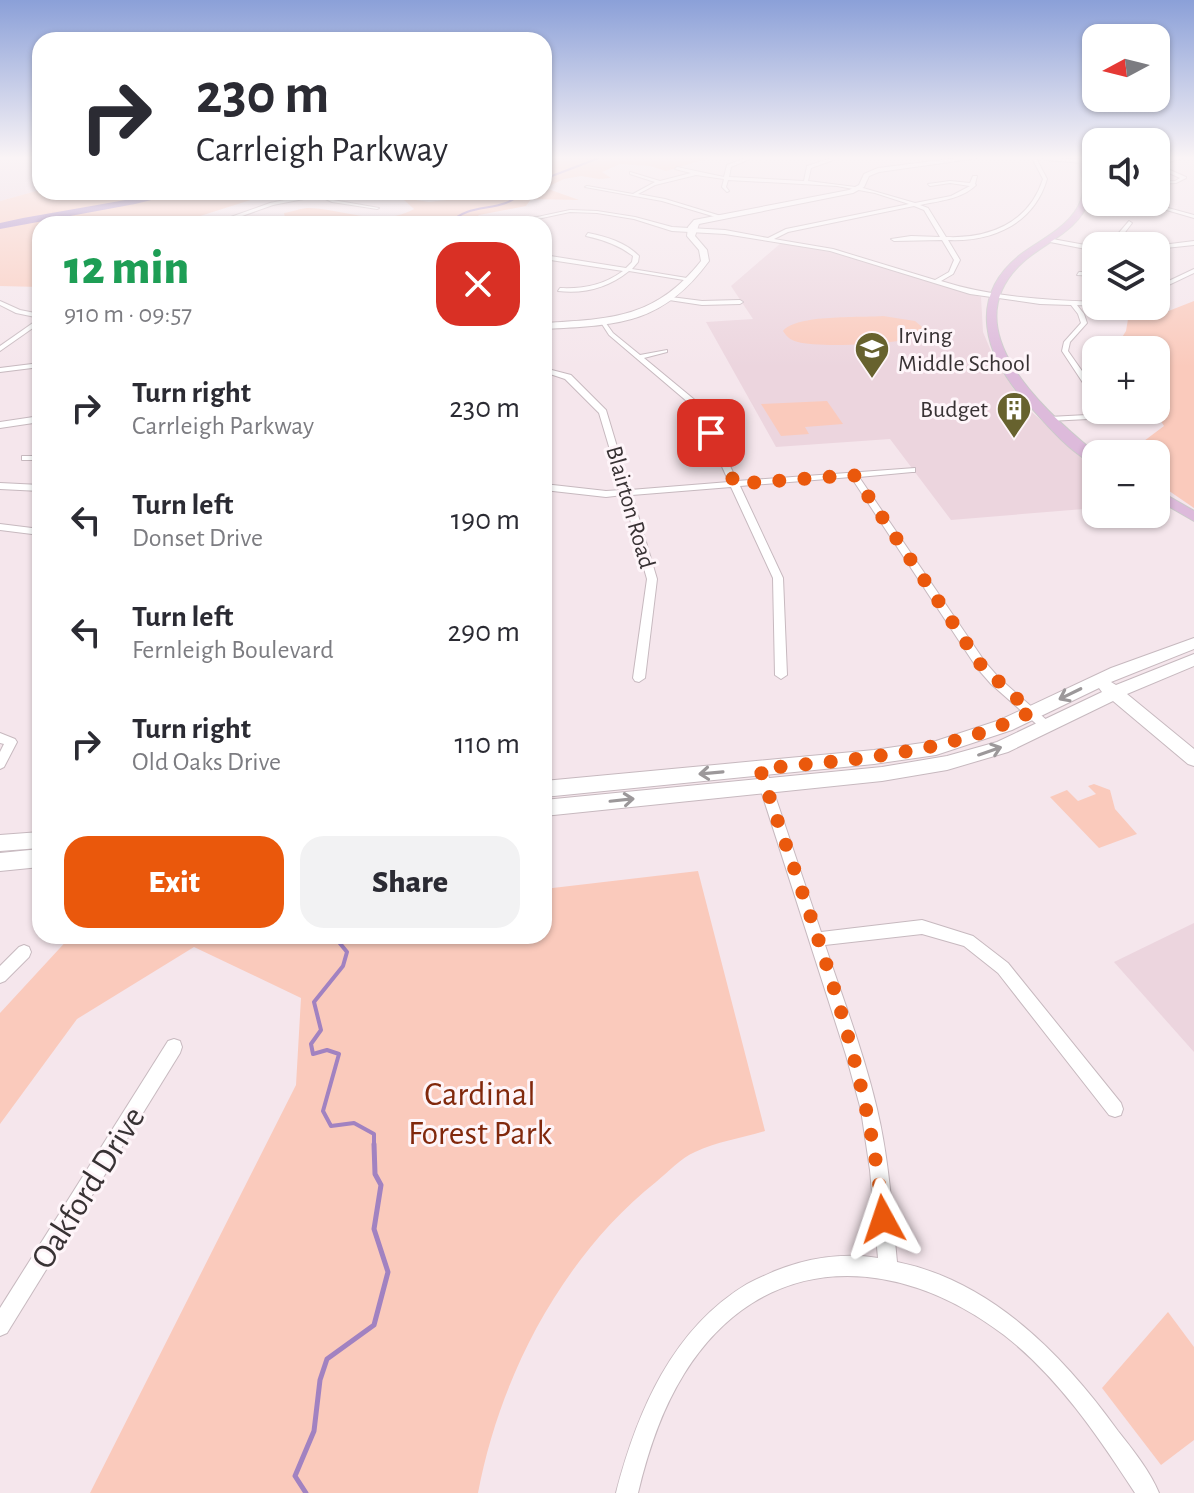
<!DOCTYPE html>
<html lang="en">
<head>
<meta charset="utf-8">
<style>
	body { margin:0; font-family:"Alegreya Sans",sans-serif; background:#f2f2f3; color:#2b2b33; height:100vh; display:flex; flex-direction:column; font-size:30px; white-space:nowrap }
	* { box-sizing:border-box; margin:0 }
	p { font-size:26px; color:#7c7c81 }
	.icon { flex:none; width:44px; height:44px; fill:none; stroke:currentColor; stroke-width:2; stroke-linecap:round; stroke-linejoin:round }
	.map { position:relative; flex:1; overflow:hidden }
	.details { position:absolute; left:32px; top:216px; width:520px; height:728px; display:flex; flex-direction:column; background:#fff; border-radius:24px; box-shadow:0 2px 6px #0004 }
	.details>* { flex:none }
	.banner { position:absolute; left:32px; top:32px; width:520px; height:168px; border-radius:24px; box-shadow:0 2px 6px #0004; background:#fff; color:#2b2b33; overflow:hidden }
	.needle { width:52px; rotate:263deg }
	.controls { position:absolute; left:1082px; top:24px; display:grid; gap:16px }
	.controls a { display:grid; place-items:center; width:88px; height:88px; border-radius:16px; background:#fff; box-shadow:0 2px 6px #0004; font-size:40px }
	.pin { position:absolute; display:grid; place-items:center; width:68px; height:68px; color:#fff; margin:-34px; border-radius:16px; box-shadow:0 4px 12px #0006 }
	.me { position:absolute; width:88px; margin:-44px; rotate:355deg; stroke-linejoin:round; filter:drop-shadow(0 0 6px #0008) }
	.turn { display:flex; align-items:center; gap:28px; height:168px; padding:0 32px; font-size:36px }
	.turn .icon { width:104px; height:104px; stroke-width:2.5 }
	.turn b { display:block; font-size:56px; line-height:68px }
	.round { display:grid; place-items:center; flex:none; width:84px; height:84px; border-radius:24px; background:#f2f2f3 }
	.head { display:flex; align-items:center; justify-content:space-between; height:136px; padding:0 32px }
	h1 { font-size:48px; font-weight:800; line-height:60px; color:#1e9e55 }
	.cta { display:flex; gap:16px; margin-top:auto; padding:16px 32px }
	.cta a { flex:1; height:92px; border-radius:24px; background:#ea580c; color:#fff; font-size:32px; font-weight:800; line-height:92px; text-align:center }
	.cta a+a { background:#f2f2f3; color:#2b2b33 }
	ul { padding:0; list-style:none }
	li { display:flex; align-items:center; gap:24px; height:112px; padding:0 32px }
	li div { flex:1 }
	li b { display:block; font-size:30px }
	li em { font-style:normal }
	.map>svg:first-child { display:block }
	.built { fill:#ecd5de }
	.green { fill:#facabc }
	.lines { fill:none; stroke-linecap:round; stroke-linejoin:round }
	.stream-far2 { stroke:#a182c1; stroke-width:2 }
	.stream-far1 { stroke:#a182c1; stroke-width:4 }
	.stream { stroke:#a182c1; stroke-width:5 }
	.river { fill:#a182c1; fill-rule:evenodd }
	.street-casing { stroke:#c7b9bf; stroke-width:2 }
	.secondary-casing { stroke:#c7b9bf; stroke-width:2 }
	.primary-casing { stroke:#cbcaca; stroke-width:2 }
	.street { fill:#fff; fill-rule:evenodd }
	.secondary { fill:#fff; fill-rule:evenodd }
	.primary { fill:#ddbadb; fill-rule:evenodd }
	.oneway { stroke:#9c989a }
	.route { stroke:#ea580c; stroke-width:14; stroke-dasharray:0 25.2 }
	.labels { text-anchor:middle; stroke-width:6; stroke-linejoin:round; paint-order:stroke }
	.far-poi-label { font-size:24px; fill:#383234; stroke:#fef5f9; text-anchor:start }
	.far-street-label { font-size:24px; fill:#383234; stroke:#fef5f9 }
	.near-park-label { font-size:34px; fill:#81280c; stroke:#fef5f9 }
	.near-street-label { font-size:34px; fill:#383234; stroke:#fef5f9 }
</style>
</head>
<body>
<div class="map">
<svg width="1194" height="1493" viewBox="0 0 1194 1493">
	<rect width="100%" height="100%" fill="#f5e6ec"/>
	<g class="built">
		<polygon points="40,158 40,190 0,201 0,159"/>
		<polygon points="781,243 840,254 981,297 983,332 996,363 1026,407 1096,469 1096,508 951,520 890,439 776,447 706,322 753,319 731,286"/>
		<polygon points="1194,923 1194,1052 1114,962"/>
	</g>
	<g class="green">
		<path d="M 544,158 L 710,158 L 666,171 L 650,166 L 620,164 L 602,172 L 611,178 L 599,179 L 581,176 L 564,179 L 545,188 L 579,200 L 531,199 L 526,206 L 479,215 L 469,224 L 313,224 L 285,218 L 284,213 C 292,212 301,208 308,208 C 345,209 379,228 414,209 L 404,200 L 376,194 L 429,202 L 464,198 L 448,193 L 469,196 L 477,192 L 544,192 Z"/>
		<polygon points="40,190 40,192 276,192 175,224 40,224 40,287 0,286 0,201"/>
		<polygon points="1194,301 1194,508 1156,482 1156,454 1117,454 1105,445 1144,441 1164,426 1154,410 1156,350 1114,350 1126,331 1128,319 1166,312"/>
		<path d="M 883,316 L 915,321 L 928,332 C 914,345 818,348 798,342 C 790,340 787,337 783,331 C 797,314 860,318 883,316 Z"/>
		<polygon points="827,401 843,424 805,427 809,434 781,436 761,404"/>
		<polygon points="1094,784 1110,790 1115,809 1137,834 1099,848 1050,797 1067,790 1078,801 1096,794 1088,786"/>
		<path d="M 698,871 L 765,1131 C 742,1138 716,1142 695,1152 C 681,1158 668,1172 656,1182 C 562,1257 500,1376 478,1493 L 90,1493 L 296,1085 L 301,998 L 194,947 L 77,1019 L 0,1124 L 0,1013 L 71,936 L 544,936 L 544,889 Z"/>
		<polygon points="1168,1312 1194,1347 1194,1440 1161,1465 1102,1388"/>
	</g>
	<g class="lines">
		<g class="stream-far2">
			<polyline points="544,179 599,158"/>
			<path d="M 449,224 C 471,200 501,215 522,192"/>
		</g>
		<polyline class="stream-far1" points="334,936 347,952 343,966 314,1002 321,1030 311,1044 313,1054 327,1050 339,1054 323,1111 331,1126 354,1123 374,1134 374,1146"/>
		<polyline class="stream" points="306,1493 295,1476 314,1431 320,1380 327,1359 374,1325 388,1272 374,1229 381,1185 375,1174 374,1144"/>
		<polygon class="river" points="171,192 184,192 135,204 0,229 0,223 23,218"/>
		<defs>
			<g id="street">
				<path d="M 746,158 L 752,158 L 731,167 L 729,177 L 804,181 L 807,166 L 832,158 L 839,158 L 811,168 L 808,181 L 863,188 L 915,203 L 951,196 L 970,186 L 950,183 L 930,186 L 928,184 L 950,181 L 970,183 L 973,176 L 977,176 L 975,184 L 976,185 C 962,199 939,201 920,205 L 928,208 L 946,237 C 989,239 1029,223 1043,179 L 1032,158 L 1036,158 L 1047,179 C 1034,224 992,242 948,240 L 960,260 L 953,274 L 941,281 C 991,297 1043,300 1096,302 L 1096,306 L 1077,305 L 1084,314 L 1087,323 L 1070,342 L 1068,351 L 1096,391 L 1096,398 L 1093,398 L 1062,351 L 1064,342 L 1081,323 L 1078,314 L 1071,305 L 1040,304 L 970,294 L 830,251 L 725,234 L 672,231 L 634,219 L 597,213 L 570,212 L 514,224 L 504,224 L 570,210 L 597,211 L 635,217 L 672,227 L 725,230 L 768,238 L 786,229 L 909,204 L 875,193 L 837,186 L 728,180 L 726,187 L 729,191 L 727,192 L 722,187 L 724,179 L 696,175 L 655,185 L 638,194 L 665,199 L 721,216 L 719,218 L 662,201 L 585,187 L 587,186 L 633,194 L 655,182 L 630,174 L 630,172 L 660,181 L 691,173 L 675,169 L 677,167 L 724,177 L 727,165 ZM 914,206 L 924,210 L 940,237 L 911,236 L 891,239 L 894,241 L 942,240 L 954,260 L 949,272 L 935,280 L 833,249 L 774,239 L 788,232 Z"/>
				<polygon points="1156,164 1186,177 1186,178 1176,183 1156,184 1156,182 1175,181 1180,178 1156,167"/>
				<polygon points="323,192 332,192 324,195 333,200 379,208 377,209 332,202 319,196 273,205 231,220 249,224 226,222 211,224 270,203"/>
				<polygon points="1139,202 1146,202 1194,215 1194,218"/>
				<polygon points="1129,221 1132,223 1123,235 1136,246 1130,246 1117,235"/>
				<path d="M 588,233 C 607,237 625,242 639,256 L 638,262 L 632,269 L 693,279 L 690,281 L 629,271 C 608,288 584,294 558,291 L 560,288 C 584,289 604,285 623,271 L 544,259 L 544,255 L 626,268 L 632,262 L 633,256 C 619,245 604,240 586,236 Z"/>
				<polygon points="1047,238 1096,247 1096,251 1045,241"/>
				<polygon points="1194,241 1194,245 1156,249 1156,246 1154,246"/>
				<polygon points="1194,269 1194,273 1156,291 1156,287"/>
				<polygon points="1079,272 1096,272 1096,276 1077,275"/>
				<polygon points="671,297 702,301 740,300 743,302 740,304 702,305 669,300"/>
				<polygon points="0,301 20,310 40,314 40,318 16,313 0,305"/>
				<polygon points="40,318 40,323 0,351 0,346"/>
				<polygon points="603,319 613,333 640,355 667,350 667,352 644,358 702,406 737,481 915,468 915,472 912,472 859,477 985,662 999,678 1050,723 1052,726 1050,729 1042,729 991,684 977,668 851,477 740,486 783,578 787,675 781,679 775,675 773,578 731,487 632,495 657,579 645,678 639,682 635,681 633,678 647,579 623,495 606,497 544,490 544,484 606,491 622,490 599,413 565,379 544,372 544,368 571,375 606,410 630,490 729,482 696,409 609,335 600,321"/>
				<polygon points="40,363 40,367 0,372 0,368"/>
				<polygon points="1097,410 1107,410 1088,419 1049,421 1045,419 1049,417 1087,415"/>
				<rect x="22" y="456" width="18" height="4"/>
				<polygon points="0,483 40,485 40,491 0,489"/>
				<polygon points="0,524 40,529 40,535 0,530"/>
				<polygon points="0,733 15,739 17,742 4,767 0,769 0,752 4,744 0,743"/>
				<path d="M 760,764 L 764,766 L 766,769 L 821,932 L 922,920 L 973,936 L 1008,963 L 1121,1103 L 1123,1109 L 1121,1115 L 1115,1117 L 1109,1115 L 998,973 L 964,946 L 922,934 L 825,945 C 843,999 864,1053 877,1109 C 889,1159 892,1211 897,1262 C 992,1281 1064,1356 1118,1431 C 1133,1450 1150,1471 1159,1493 L 1135,1493 C 1098,1436 1058,1377 1004,1335 C 895,1252 762,1249 684,1374 C 661,1411 648,1451 638,1493 L 616,1493 C 637,1412 672,1329 747,1284 C 756,1279 766,1275 775,1271 C 806,1258 844,1252 878,1258 L 870,1170 L 861,1110 L 846,1055 L 754,769 L 756,766 Z"/>
				<polygon points="24,945 29,947 31,952 29,957 5,981 0,983 0,966 19,947"/>
				<polygon points="174,1039 180,1041 182,1047 180,1053 7,1333 0,1336 0,1308 168,1041"/>
			</g>
			<g id="secondary">
				<path d="M 958,158 L 978,158 L 879,172 L 869,176 L 864,187 L 853,193 L 699,224 L 695,236 L 707,250 L 709,261 C 662,325 618,325 544,329 L 544,323 C 612,319 656,318 701,261 L 699,250 L 687,236 L 688,227 L 694,220 L 849,190 L 859,185 L 864,174 L 878,168 Z"/>
				<polygon points="1043,158 1096,160 1096,164 1046,160"/>
				<polygon points="1171,158 1183,158 1156,166 1156,162"/>
				<polygon points="40,416 40,422 0,428 0,422"/>
				<polygon points="1194,638 1194,649 1111,682 1116,685 1194,654 1194,666 1127,694 1194,749 1194,766 1188,764 1113,701 1008,752 947,770 882,781 544,816 544,800 882,767 947,756 997,742 1102,692 1099,688 1012,730 936,755 874,764 544,797 544,781 874,750 936,741 1000,720 1111,668"/>
				<polygon points="40,832 40,848 0,851 0,835"/>
				<polygon points="40,849 40,867 0,871 0,853"/>
			</g>
			<g id="primary">
				<path d="M 1078,158 L 1085,158 C 1089,171 1094,186 1089,200 C 1079,231 1045,242 1023,262 C 950,328 1045,412 1097,454 L 1096,464 C 1074,457 1044,422 1028,404 C 985,358 964,296 1024,252 C 1044,238 1072,225 1081,200 C 1086,186 1081,171 1078,158 Z"/>
				<polygon points="1156,489 1194,511 1194,521 1156,499"/>
			</g>
		</defs>
		<use href="#street" class="street-casing"/>
		<use href="#secondary" class="secondary-casing"/>
		<use href="#primary" class="primary-casing"/>
		<use href="#street" class="street"/>
		<use href="#secondary" class="secondary"/>
		<use href="#primary" class="primary"/>
	</g>
	<defs><path id="oneway-shaft" d="M-6 0H5M1.5-3L5.5 0L1.5 3" fill="none" stroke-width="1.6" stroke-linecap="round" stroke-linejoin="round" transform="scale(2)"/></defs>
	<g class="oneway">
		<use href="#oneway-shaft" transform="translate(1070 694) rotate(154)"/>
		<use href="#oneway-shaft" transform="translate(990 751) rotate(-19)"/>
		<use href="#oneway-shaft" transform="translate(711 773) rotate(175)"/>
		<use href="#oneway-shaft" transform="translate(622 800) rotate(-6)"/>
	</g>
	<linearGradient id="sky" x2="0" y2="1"><stop stop-color="#8ba0d8"/><stop offset="0.43" stop-color="#faf4f6"/><stop offset="1" stop-color="#faf4f6" stop-opacity="0"/></linearGradient>
	<rect width="1194" height="367" fill="url(#sky)"/>
	<g class="lines">
		<path class="route" d="M 711,433 L 735,484 L 854,475 L 981,665 L 1031,712 C 945,755 853,759 760,769 C 809,916 869,1063 883,1219"/>
	</g>
	<defs>
		<symbol id="school-pin" viewBox="-11 -11 22 30"><path d="M0 17L-7.5 6A9.5 9.5 0 1 1 7.5 6Z" fill="#67622e" stroke="#fef5f9"/><path d="M0-5L7-2L0 1L-7-2ZM-4 1L0 2.5L4 1V4Q0 6-4 4Z" fill="#fff"/></symbol>
		<symbol id="building-pin" viewBox="-11 -11 22 30"><path d="M0 17L-7.5 6A9.5 9.5 0 1 1 7.5 6Z" fill="#67622e" stroke="#fef5f9"/><path d="M-4-6H4V6H1V3H-1V6H-4ZM-2.5-4.3h1.7v1.8h-1.7ZM.8-4.3h1.7v1.8H.8ZM-2.5-1h1.7V.8h-1.7ZM.8-1h1.7V.8H.8Z" fill="#fff"/></symbol>
	</defs>
	<g fill-rule="evenodd">
		<use href="#school-pin" x="852" y="329" width="40" height="54"/>
		<use href="#building-pin" x="994" y="389" width="40" height="54"/>
	</g>
	<g class="labels">
		<g class="far-poi-label">
			<text x="898" y="343">Irving<tspan x="898" dy="28">Middle School</tspan></text>
			<text x="988" y="417" text-anchor="end">Budget</text>
		</g>
		<g class="far-street-label">
			<text transform="translate(631 507) rotate(74)" y="8">Blairton Road</text>
		</g>
		<g class="near-park-label">
			<text x="480" y="1105">Cardinal<tspan x="480" dy="39">Forest Park</tspan></text>
		</g>
		<g class="near-street-label">
			<text transform="translate(87 1187) rotate(-58)" y="12">Oakford Drive</text>
		</g>
	</g>
</svg>
<div class="controls">
<a><svg class="needle" viewBox="-14 -14 28 28"><path d="M0-13l5 13h-10z" fill="#e53935"/><path d="M0 13l5-13h-10z" fill="#7c7c81"/></svg></a>
<a><svg class="icon" aria-label="sound" viewBox="0 0 24 24"><path d="M4 9h4l5-4v14l-5-4H4zM17 9q2 3 0 6"/></svg></a>
<a><svg class="icon" aria-label="layers" viewBox="0 0 24 24"><path d="M12 4l9 5-9 5-9-5zM3 14l9 5 9-5"/></svg></a>
<a>+</a>
<a>−</a>
</div>
<div class="pin" style="left:711px;top:433px;background:#d93025"><svg class="icon" aria-label="arrive" viewBox="0 0 24 24"><path d="M6 21V4h12l-3 4 3 4H6"/></svg></div>
<svg class="me" style="left:883px;top:1219px" viewBox="-20 -20 40 40"><path d="M0-17L14 15 0 8-14 15z" fill="#ea580c" stroke="#fff" stroke-width="4"/></svg>
<div class="banner">
<div class="turn"><svg class="icon" aria-label="right" viewBox="0 0 24 24"><path d="M7 20v-9h11M14 6l5 5-5 5"/></svg><div><b>230 m</b>Carrleigh Parkway</div></div>
</div>
<section class="details">
<div class="head"><div><h1>12 min</h1><p>910 m · 09:57</p></div><a class="round" style="background:#d93025;color:#fff"><svg class="icon" aria-label="close" viewBox="0 0 24 24"><path d="M6 6l12 12M18 6L6 18"/></svg></a></div>
<ul>
<li><svg class="icon" aria-label="right" viewBox="0 0 24 24"><path d="M7 20v-9h11M14 6l5 5-5 5"/></svg><div><b>Turn right</b><p>Carrleigh Parkway</p></div><em>230 m</em></li>
<li><svg class="icon" aria-label="left" viewBox="0 0 24 24"><path d="M17 20v-9H6M10 6l-5 5 5 5"/></svg><div><b>Turn left</b><p>Donset Drive</p></div><em>190 m</em></li>
<li><svg class="icon" aria-label="left" viewBox="0 0 24 24"><path d="M17 20v-9H6M10 6l-5 5 5 5"/></svg><div><b>Turn left</b><p>Fernleigh Boulevard</p></div><em>290 m</em></li>
<li><svg class="icon" aria-label="right" viewBox="0 0 24 24"><path d="M7 20v-9h11M14 6l5 5-5 5"/></svg><div><b>Turn right</b><p>Old Oaks Drive</p></div><em>110 m</em></li>
</ul>
<div class="cta"><a>Exit</a><a>Share</a></div>
</section>
</div>
</body>
</html>
